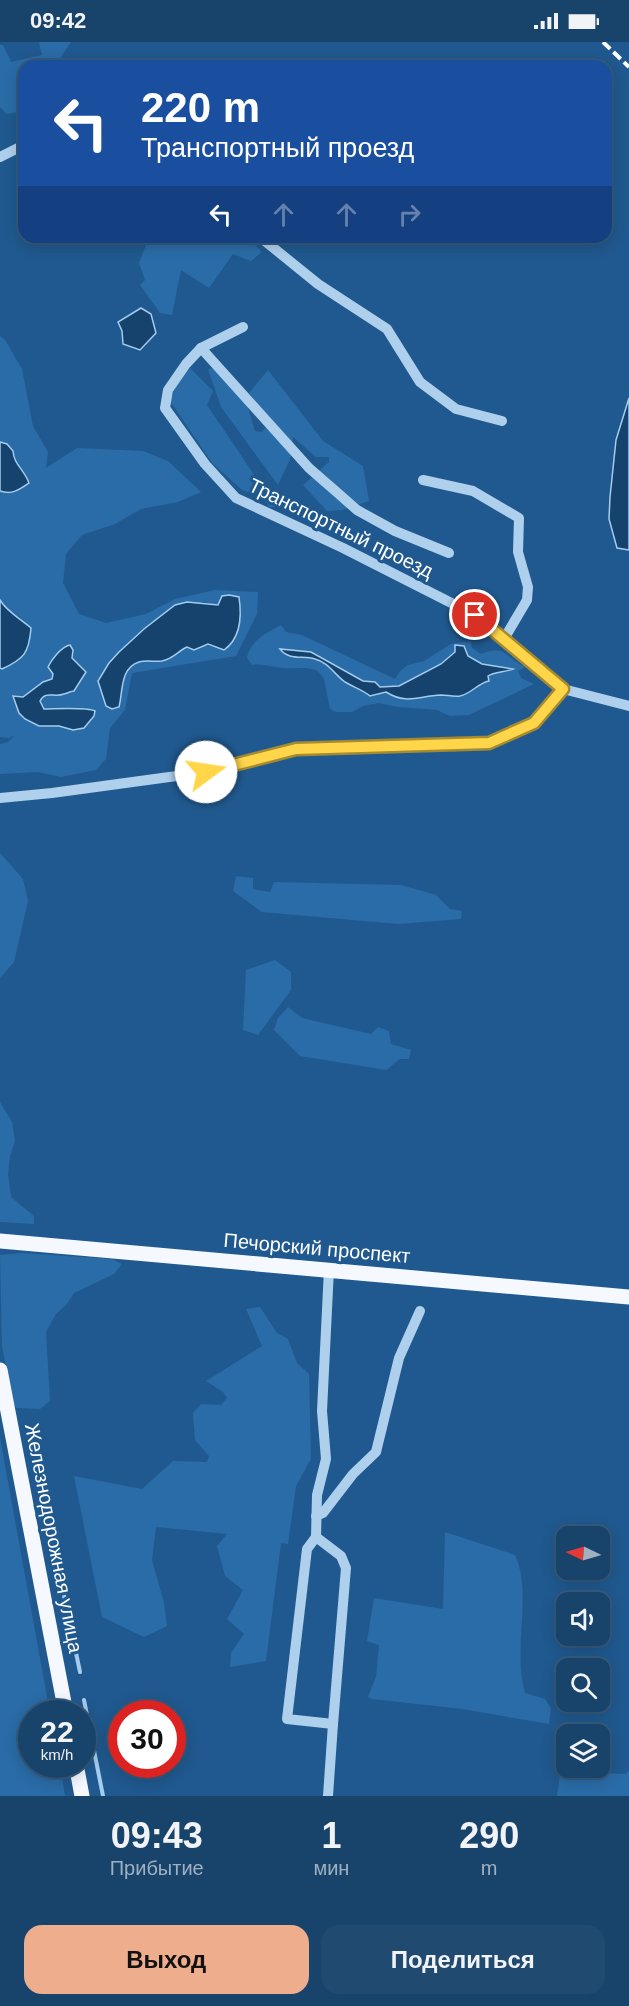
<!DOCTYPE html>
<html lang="ru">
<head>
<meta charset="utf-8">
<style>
	body { margin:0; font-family:Arial,sans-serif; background:#214a71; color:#f1f3f6; height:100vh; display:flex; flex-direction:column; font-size:22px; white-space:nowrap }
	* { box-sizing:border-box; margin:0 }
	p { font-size:20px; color:#9fb0c1 }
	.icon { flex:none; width:33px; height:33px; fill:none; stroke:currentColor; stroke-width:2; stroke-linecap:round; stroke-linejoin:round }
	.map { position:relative; height:1754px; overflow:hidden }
	.side { display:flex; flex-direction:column; background:#18436b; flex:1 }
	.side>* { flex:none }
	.top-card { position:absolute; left:18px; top:18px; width:594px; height:183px; border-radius:18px; box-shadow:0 3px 15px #0003,0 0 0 2px #365c7e; background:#1a4fa0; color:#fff; overflow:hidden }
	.needle { width:39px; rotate:275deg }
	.tools { position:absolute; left:556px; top:1484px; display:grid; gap:12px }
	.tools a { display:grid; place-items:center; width:54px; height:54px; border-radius:12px; background:#18436b; box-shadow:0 3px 15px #0003,0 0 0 2px #365c7e; font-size:30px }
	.speed { position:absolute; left:18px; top:1658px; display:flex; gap:12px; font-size:30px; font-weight:700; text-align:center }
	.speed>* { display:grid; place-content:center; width:78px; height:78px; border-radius:50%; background:#18436b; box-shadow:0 3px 15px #0003,0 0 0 2px #365c7e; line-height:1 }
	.speed small { font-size:15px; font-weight:400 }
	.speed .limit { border:9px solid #d22; background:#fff; color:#111 }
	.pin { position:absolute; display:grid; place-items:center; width:51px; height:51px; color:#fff; margin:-26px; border:3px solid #fff; border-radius:50%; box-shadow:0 2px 6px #0007 }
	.me { position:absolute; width:66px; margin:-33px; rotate:76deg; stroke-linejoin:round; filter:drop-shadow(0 0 4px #0008) }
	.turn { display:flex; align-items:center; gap:21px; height:126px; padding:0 24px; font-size:27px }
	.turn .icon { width:78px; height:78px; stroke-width:2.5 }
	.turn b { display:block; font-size:42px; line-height:51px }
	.lanes { display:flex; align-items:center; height:57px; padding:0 24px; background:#0003; justify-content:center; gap:30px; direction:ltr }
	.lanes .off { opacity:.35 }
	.eta { display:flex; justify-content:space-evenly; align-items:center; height:102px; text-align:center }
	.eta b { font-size:36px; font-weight:700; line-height:42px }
	.button { display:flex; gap:12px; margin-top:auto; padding:12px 24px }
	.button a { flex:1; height:69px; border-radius:18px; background:#eead8d; color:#111; font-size:24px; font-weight:700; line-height:69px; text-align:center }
	.button a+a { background:#214a71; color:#f1f3f6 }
	.status { display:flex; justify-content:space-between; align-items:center; height:42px; padding:0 30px; background:#18436b; direction:ltr }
	.status svg { height:16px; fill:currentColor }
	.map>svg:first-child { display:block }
	.green { fill:#2a6ca7; fill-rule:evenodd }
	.water { fill:#16436e; stroke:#a3ccee; stroke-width:1.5 }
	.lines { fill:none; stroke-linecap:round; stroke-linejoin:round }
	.stream { stroke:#a3ccee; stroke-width:4 }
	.minor { stroke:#afd0ec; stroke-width:10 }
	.major { stroke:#f5f9ff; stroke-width:15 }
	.rail { stroke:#fff; stroke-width:4; stroke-dasharray:10 4.5; stroke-linecap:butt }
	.route-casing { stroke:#a68a30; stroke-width:15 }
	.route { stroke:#ffd54a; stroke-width:10 }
	.labels { text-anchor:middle; stroke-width:6; stroke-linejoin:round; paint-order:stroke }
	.street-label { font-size:20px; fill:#fff; stroke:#20598f }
</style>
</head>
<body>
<div class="status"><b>09:42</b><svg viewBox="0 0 49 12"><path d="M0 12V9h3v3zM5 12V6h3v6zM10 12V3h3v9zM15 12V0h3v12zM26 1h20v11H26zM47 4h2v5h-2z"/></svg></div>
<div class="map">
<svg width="629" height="1754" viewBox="0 0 629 1754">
	<rect width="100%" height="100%" fill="#20598f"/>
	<g class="green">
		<polygon points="39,0 71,0 55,24 24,24 24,56 18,70 7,72 0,65 0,3 3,3 11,20 42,13"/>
		<polygon points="149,195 247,195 262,210 251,219 233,212 209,246 181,228 172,273 160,271 140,243 145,238 139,221"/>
		<path d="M 0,294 L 5,298 L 22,327 L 33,384 L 48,410 L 46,426 L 77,406 L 143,409 L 168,419 L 201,450 L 178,460 L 141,467 L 115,482 L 82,493 L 66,512 L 63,541 L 79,572 L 106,581 L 146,572 L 175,557 L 215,548 L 258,550 L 257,572 L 236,614 L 132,631 L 125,668 L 110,686 L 106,717 L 96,728 L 61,735 L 38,730 L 0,732 L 0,702 L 8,700 L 15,693 L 9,696 L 0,695 L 0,626 L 2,627 L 21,576 L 4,565 L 0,558 L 0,449 L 8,452 L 20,425 L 14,418 L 7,402 L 0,400 ZM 203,560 L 218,563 L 215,606 C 205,601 189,603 179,609 C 178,610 173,615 172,616 C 159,622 142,615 131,624 C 122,630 122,645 121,654 L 98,639 L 109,621 L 165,570 ZM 60,608 L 73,608 L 72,616 L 86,630 L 78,645 L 63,653 L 48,652 L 43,654 L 40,659 L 44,667 L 78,668 L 86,665 L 94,674 L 88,682 L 73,688 L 59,684 L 47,684 L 19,671 C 18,665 13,662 13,655 L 23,655 L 43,640 L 53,637 L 53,632 L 48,625 Z"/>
		<polygon points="190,326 213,349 207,363 276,465 269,465 264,456 242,448 213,422 170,359 177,340"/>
		<polygon points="215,326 246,359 255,389 262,390 266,385 249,351 268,328 323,399 363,424 369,459 342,468 327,469 303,443 329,420 329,415 316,415 293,395 291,415 278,443 221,365 208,327"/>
		<path d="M 281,583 L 286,590 L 302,593 L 395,637 L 400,629 L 408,623 L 424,619 L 451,602 L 471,599 L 472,606 L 481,612 C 504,602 507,616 525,625 L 518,629 L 521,636 L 534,642 L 469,673 L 450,674 L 437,668 L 398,665 L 378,661 L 363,664 L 352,670 L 336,670 L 330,667 L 324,637 L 318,629 C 306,624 295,627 283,626 C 272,625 263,621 252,623 L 247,616 C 250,598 267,591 281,583 Z"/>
		<polygon points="0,811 23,837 28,859 14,920 0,936"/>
		<polygon points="236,834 253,836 253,847 270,850 274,840 401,843 436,853 450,867 462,869 461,877 398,882 262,870 233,849"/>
		<polygon points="275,918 291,930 291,948 258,993 243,988 246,928"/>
		<polygon points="288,965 302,976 371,992 378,985 389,989 391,1002 411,1008 409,1017 400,1017 386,1028 300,1014 274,988 278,976"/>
		<polygon points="0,1060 12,1080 15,1099 10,1114 8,1132 11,1155 34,1174 34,1182 0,1180"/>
		<polygon points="21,1211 112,1217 122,1222 114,1232 74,1251 67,1262 56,1272 46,1290 50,1359 40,1367 17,1366 10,1359 5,1320 2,1305 0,1213"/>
		<polygon points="260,1265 277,1291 288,1297 297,1321 309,1332 311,1417 296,1444 288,1502 281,1501 266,1619 230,1625 231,1611 244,1592 227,1577 243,1548 225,1534 217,1504 227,1492 156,1485 152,1518 164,1561 167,1584 144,1595 102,1575 74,1434 142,1447 173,1419 207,1420 209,1414 195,1398 193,1371 201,1362 221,1363 227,1356 223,1350 206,1339 262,1304 246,1267"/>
		<polygon points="0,1396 50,1671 32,1671 32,1722 60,1722 65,1754 0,1754"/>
		<path d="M 445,1490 L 515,1513 C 533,1553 512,1605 525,1651 L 545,1657 L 551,1666 L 549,1682 L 462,1667 L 372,1657 L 368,1655 L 376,1635 L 379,1603 L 367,1599 L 374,1556 L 443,1567 Z"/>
		<polygon points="629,1728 629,1754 557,1754 560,1733 580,1730 626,1732"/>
	</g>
	<g class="water">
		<polygon points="141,266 151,272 156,291 140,308 123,302 122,289 118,280"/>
		<polygon points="629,356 629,508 617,506 609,477 610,455 616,398"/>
		<path d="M 0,400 L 7,402 L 13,409 C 14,423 24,427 29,441 C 19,448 12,453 0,449 Z"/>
		<path d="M 229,553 L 239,555 C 242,575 241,596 224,608 L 208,602 L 194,608 L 187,605 C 178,609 173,617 162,619 C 155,620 146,618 139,620 C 120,626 123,649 119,665 L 112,667 L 106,664 L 98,639 L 109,621 L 119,610 L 144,587 L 175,563 L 187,560 L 218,563 L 222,554 Z"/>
		<path d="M 0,558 C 7,570 21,577 31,586 C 29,611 24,617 2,627 L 0,626 Z"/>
		<path d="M 70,603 L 73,608 L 72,616 L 86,630 L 74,649 C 71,649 68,651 64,652 C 54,656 46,648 40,659 L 44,667 C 55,667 87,665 95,669 L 94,674 L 84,686 L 73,688 L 59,684 L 39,684 L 25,677 L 19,671 L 13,654 L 23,655 L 43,640 L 52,637 L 53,632 L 48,625 C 52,617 61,605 70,603 Z"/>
		<path d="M 455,603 L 464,604 L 468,614 L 482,622 L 513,627 C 506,630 494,630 488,634 L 489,639 C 478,641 471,652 460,654 C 453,655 447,653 441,653 C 418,654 407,663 386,650 L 370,654 C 363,648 353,645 345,640 C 335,633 328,620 315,617 C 303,613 289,619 280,607 L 311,610 L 363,639 L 375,640 L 380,645 L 399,644 L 441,622 L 455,610 Z"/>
	</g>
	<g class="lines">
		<g class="stream">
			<polyline points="46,1467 80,1630"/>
			<polyline points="84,1658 103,1754"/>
		</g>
		<g class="minor">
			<polyline points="0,115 24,103"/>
			<polyline points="260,195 318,242 387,287 420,340 456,367 502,379"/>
			<polyline points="243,285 201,306 186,322 168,348 165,366 205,422 236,456 343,506 475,573 563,647 629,664"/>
			<polyline points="201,306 309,426 340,453 357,468 395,489 449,511"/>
			<polyline points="423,438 473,449 519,476 518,510 528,545 527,558 504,597"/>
			<polyline points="0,756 52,751 206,730 296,707 489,701 534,681 563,647"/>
			<polyline points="316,1474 323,1471 353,1432 376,1410 399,1316 420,1269"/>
			<polyline points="316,1495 341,1514 346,1526 333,1682"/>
			<polyline points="328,1754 333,1682 287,1677 307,1507 316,1495 317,1453 326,1417 322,1369 329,1227"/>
		</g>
		<g class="major">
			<polyline points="0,1199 629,1255"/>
			<polyline points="0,1328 66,1671"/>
			<polyline points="76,1722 82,1754"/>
		</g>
		<polyline class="rail" points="603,0 629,25"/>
	</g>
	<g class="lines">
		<defs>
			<polyline id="route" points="206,730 296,707 489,701 534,681 563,647 475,573"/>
		</defs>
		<use href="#route" class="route-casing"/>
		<use href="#route" class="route"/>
	</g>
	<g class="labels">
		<g class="street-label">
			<text transform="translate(341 486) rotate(26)" y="7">Транспортный проезд</text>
			<text transform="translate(317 1206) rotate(5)" y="7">Печорский проспект</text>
			<text transform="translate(54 1496) rotate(79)" y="7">Железнодорожная улица</text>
		</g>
	</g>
</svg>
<div class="tools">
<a><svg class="needle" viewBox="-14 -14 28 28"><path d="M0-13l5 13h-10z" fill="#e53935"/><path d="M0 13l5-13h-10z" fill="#9fb0c1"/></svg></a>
<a><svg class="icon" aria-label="sound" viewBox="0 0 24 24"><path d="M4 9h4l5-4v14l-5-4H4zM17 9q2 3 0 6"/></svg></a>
<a><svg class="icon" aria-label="search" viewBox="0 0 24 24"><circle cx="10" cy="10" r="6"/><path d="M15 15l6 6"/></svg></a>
<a><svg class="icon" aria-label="layers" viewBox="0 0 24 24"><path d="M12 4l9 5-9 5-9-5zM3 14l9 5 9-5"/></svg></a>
</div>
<div class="speed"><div>22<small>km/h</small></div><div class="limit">30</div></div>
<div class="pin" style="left:475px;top:573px;background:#d93025"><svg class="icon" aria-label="arrive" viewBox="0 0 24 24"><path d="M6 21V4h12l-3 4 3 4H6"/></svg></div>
<svg class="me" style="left:206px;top:730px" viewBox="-20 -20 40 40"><circle r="19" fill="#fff"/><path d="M0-13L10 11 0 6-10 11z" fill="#ffd54a"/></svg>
<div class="top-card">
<div class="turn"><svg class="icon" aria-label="left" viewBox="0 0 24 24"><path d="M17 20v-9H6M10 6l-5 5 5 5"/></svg><div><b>220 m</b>Транспортный проезд</div></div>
<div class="lanes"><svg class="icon" aria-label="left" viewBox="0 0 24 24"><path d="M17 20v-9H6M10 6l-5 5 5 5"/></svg><svg class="icon off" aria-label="ahead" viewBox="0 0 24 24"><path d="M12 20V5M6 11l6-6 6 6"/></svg><svg class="icon off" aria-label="ahead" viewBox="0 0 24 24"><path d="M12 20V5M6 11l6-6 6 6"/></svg><svg class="icon off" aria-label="right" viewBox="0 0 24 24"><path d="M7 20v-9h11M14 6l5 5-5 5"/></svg></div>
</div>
</div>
<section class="side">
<div class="eta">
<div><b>09:43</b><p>Прибытие</p></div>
<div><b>1</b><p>мин</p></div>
<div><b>290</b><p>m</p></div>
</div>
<div class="button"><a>Выход</a><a>Поделиться</a></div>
</section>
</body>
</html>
